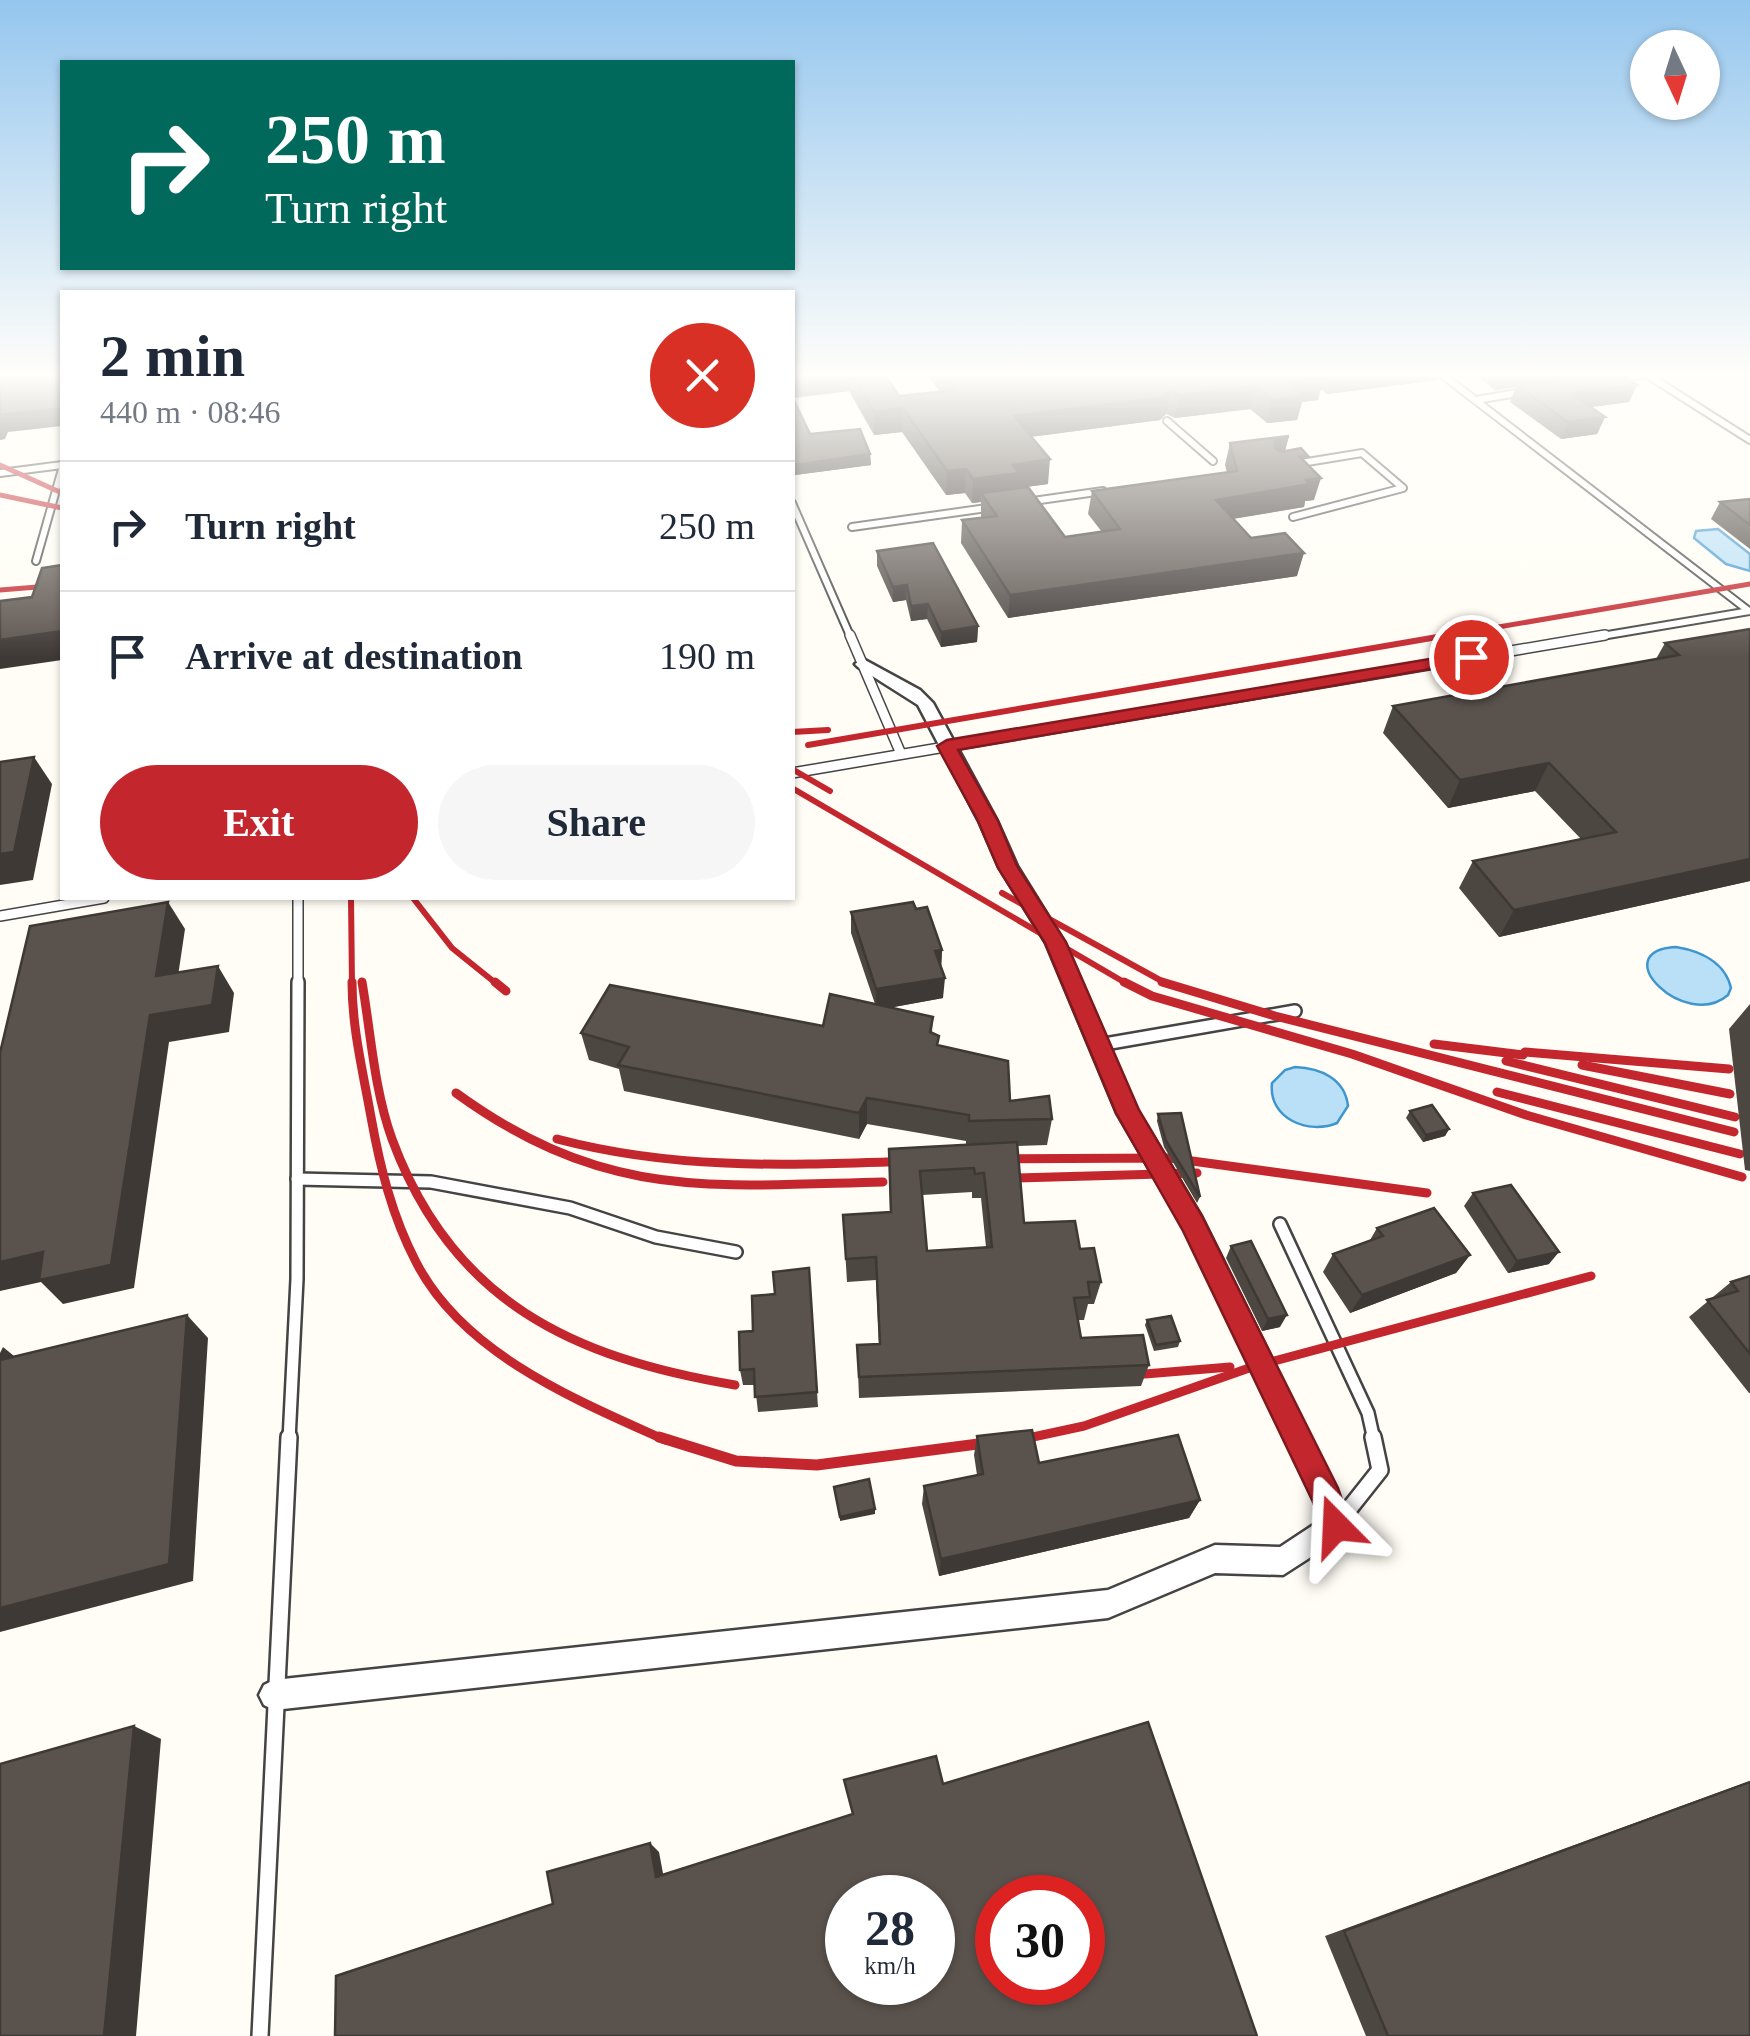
<!DOCTYPE html>
<html lang="en">
<head>
<meta charset="utf-8">
<style>
	body { margin:0; font-family:Georgia,serif; background:#f6f6f7; color:#1f2937; height:100vh; display:flex; flex-direction:column; font-size:38px; white-space:nowrap }
	* { box-sizing:border-box; margin:0 }
	p { font-size:32px; color:#747a83 }
	.icon { flex:none; width:55px; height:55px; fill:none; stroke:currentColor; stroke-width:2; stroke-linecap:round; stroke-linejoin:round }
	.map { position:relative; flex:1; overflow:hidden }
	.drawer { position:absolute; left:60px; top:290px; width:735px; height:610px; display:flex; flex-direction:column; background:#fff; border-radius:0px; box-shadow:0 2px 8px #0004 }
	.drawer>* { flex:none }
	.top-card { position:absolute; left:60px; top:60px; width:735px; height:210px; border-radius:0px; box-shadow:0 2px 8px #0004; background:#00695c; color:#fff; overflow:hidden }
	.needle { width:65px; rotate:176deg }
	.buttons { position:absolute; left:1630px; top:30px; display:grid; gap:20px }
	.buttons a { display:grid; place-items:center; width:90px; height:90px; border-radius:50%; background:#fff; box-shadow:0 2px 8px #0004; font-size:50px }
	.speed { position:absolute; left:825px; top:1875px; display:flex; gap:20px; font-size:50px; font-weight:700; text-align:center }
	.speed>* { display:grid; place-content:center; width:130px; height:130px; border-radius:50%; background:#fff; box-shadow:0 2px 8px #0004; line-height:1 }
	.speed small { font-size:25px; font-weight:400 }
	.speed .limit { border:15px solid #d22; background:#fff; color:#111 }
	.pin { position:absolute; display:grid; place-items:center; width:85px; height:85px; color:#fff; margin:-42px; border:5px solid #fff; border-radius:50%; box-shadow:0 2px 10px #0007 }
	.me { position:absolute; width:110px; margin:-55px; rotate:339deg; stroke-linejoin:round; filter:drop-shadow(0 0 8px #0008) }
	.turn { display:flex; align-items:center; gap:35px; height:210px; padding:0 40px; font-size:45px }
	.turn .icon { width:130px; height:130px; stroke-width:2.5 }
	.turn b { display:block; font-size:70px; line-height:85px }
	.round { display:grid; place-items:center; flex:none; width:105px; height:105px; border-radius:52px; background:#f6f6f7 }
	.summary { display:flex; align-items:center; justify-content:space-between; height:170px; padding:0 40px }
	h1 { font-size:60px; font-weight:700; line-height:75px }
	.cta { display:flex; gap:20px; margin-top:auto; padding:20px 40px }
	.cta a { flex:1; height:115px; border-radius:60px; background:#c4262e; color:#fff; font-size:40px; font-weight:700; line-height:115px; text-align:center }
	.cta a+a { background:#f6f6f7; color:#1f2937 }
	ul { padding:0; list-style:none }
	li { display:flex; align-items:center; gap:30px; height:130px; padding:0 40px; border-top:2px solid #e0e1e3 }
	li div { flex:1 }
	li b { display:block; font-size:38px }
	li em { font-style:normal }
	.map>svg:first-child { display:block }
	.water { fill:#b9e0f7; stroke:#3f96cf; stroke-width:2.5 }
	.lines { fill:none; stroke-linecap:round; stroke-linejoin:round }
	.lane-far3-casing { stroke:#444; stroke-width:10 }
	.lane-far2-casing { stroke:#444; stroke-width:12 }
	.lane-far1-casing { stroke:#444; stroke-width:16 }
	.lane-casing { stroke:#444; stroke-width:20 }
	.street-casing { stroke:#444; stroke-width:5 }
	.lane-far3 { stroke:#fff; stroke-width:6 }
	.lane-far2 { stroke:#fff; stroke-width:9 }
	.lane-far1 { stroke:#fff; stroke-width:11 }
	.lane { stroke:#fff; stroke-width:15 }
	.street { fill:#fff; fill-rule:evenodd }
	.rail-far3 { stroke:#c4262e; stroke-width:5 }
	.rail-far2 { stroke:#c4262e; stroke-width:6 }
	.rail-far1 { stroke:#c4262e; stroke-width:9 }
	.rail { stroke:#c4262e; stroke-width:11 }
	.wall { fill:#4d4742; fill-rule:evenodd }
	.shaded-wall { fill:#3f3936 }
	.building { fill:#5a524d; stroke:#3f3936; stroke-width:2.5; fill-rule:evenodd }
	.route { fill:#c4262e; stroke:#7f191e; stroke-width:2.5 }
</style>
</head>
<body>
<div class="map">
<svg width="1750" height="2036" viewBox="0 0 1750 2036">
	<rect width="100%" height="100%" fill="#fffdf5"/>
	<g class="water">
		<polygon points="1718,529 1750,554 1750,571 1726,564 1694,538 1696,531"/>
		<path d="M 1676,947 C 1700,951 1725,962 1731,988 L 1728,995 C 1685,1032 1604,951 1676,947 Z"/>
		<path d="M 1295,1067 C 1321,1068 1345,1079 1348,1106 L 1337,1123 C 1309,1135 1268,1119 1272,1083 L 1285,1070 Z"/>
	</g>
	<g class="lines">
		<defs>
			<g id="lane-far3">
				<polyline points="1440,373 1749,611"/>
				<polyline points="1646,374 1750,440"/>
				<polyline points="1614,379 1652,373"/>
				<polyline points="1476,400 1523,392"/>
				<polyline points="1167,421 1213,461"/>
				<polyline points="0,473 62,465"/>
				<polyline points="1026,502 1103,491"/>
				<polyline points="792,503 851,638"/>
				<polyline points="1293,517 1403,488 1362,453 1295,464"/>
				<polyline points="852,527 994,507"/>
				<polyline points="36,561 62,469"/>
				<polyline points="1590,638 1750,611"/>
			</g>
			<g id="lane-far2">
				<polyline points="850,635 901,754"/>
				<polyline points="792,773 1605,635"/>
				<polyline points="0,916 104,898"/>
				<polyline points="298,985 298,898"/>
			</g>
			<g id="lane-far1">
				<polyline points="1099,1045 1295,1011"/>
				<polyline points="297,1179 431,1182 570,1208 656,1237 736,1252"/>
				<polyline points="1280,1224 1368,1413 1374,1440"/>
				<polyline points="289,1440 297,1279 298,982"/>
			</g>
			<g id="lane">
				<polyline points="1338,1523 1380,1470 1373,1437"/>
				<polyline points="260,2036 289,1437"/>
			</g>
			<polygon id="street" points="863,659 920,690 933,703 997,821 1017,866 1064,942 1137,1110 1201,1216 1336,1489 1349,1526 1345,1535 1283,1575 1215,1573 1108,1618 274,1710 264,1705 259,1695 264,1685 274,1680 1108,1590 1215,1545 1280,1547 1321,1520 1315,1502 1185,1230 1117,1113 1046,943 999,867 979,821 918,705 858,667 855,664"/>
		</defs>
		<use href="#lane-far3" class="lane-far3-casing"/>
		<use href="#lane-far2" class="lane-far2-casing"/>
		<use href="#lane-far1" class="lane-far1-casing"/>
		<use href="#lane" class="lane-casing"/>
		<use href="#street" class="street-casing"/>
		<use href="#lane-far3" class="lane-far3"/>
		<use href="#lane-far2" class="lane-far2"/>
		<use href="#lane-far1" class="lane-far1"/>
		<use href="#lane" class="lane"/>
		<use href="#street" class="street"/>
		<g class="rail-far3">
			<polyline points="0,465 62,493"/>
			<polyline points="0,495 62,508"/>
			<polyline points="0,590 62,585"/>
			<polyline points="1434,638 1750,584"/>
		</g>
		<g class="rail-far2">
			<polyline points="792,732 828,730"/>
			<polyline points="808,745 1449,635"/>
			<polyline points="792,769 830,791"/>
			<polyline points="792,788 1129,985"/>
			<polyline points="1002,893 1169,985"/>
			<polyline points="351,898 352,985"/>
			<polyline points="413,898 452,948 498,985"/>
		</g>
		<g class="rail-far1">
			<path d="M 352,982 C 352,1028 363,1072 371,1117 C 380,1167 392,1216 416,1262 C 463,1354 576,1400 665,1440"/>
			<path d="M 362,982 C 371,1034 374,1089 392,1139 C 452,1302 573,1358 735,1385"/>
			<polyline points="495,982 506,991"/>
			<polyline points="1124,982 1152,996 1352,1054 1526,1115 1742,1177"/>
			<polyline points="1162,982 1275,1016 1734,1132"/>
			<polyline points="1434,1044 1523,1055"/>
			<polyline points="1525,1052 1729,1069"/>
			<polyline points="1506,1061 1735,1117"/>
			<polyline points="1582,1065 1730,1094"/>
			<polyline points="1497,1092 1740,1154"/>
			<path d="M 456,1093 C 605,1201 710,1186 883,1182"/>
			<path d="M 557,1139 C 678,1171 792,1165 915,1161"/>
			<polyline points="990,1159 1170,1158 1427,1193"/>
			<polyline points="1017,1178 1197,1173"/>
			<polyline points="1145,1374 1230,1367"/>
			<polyline points="1019,1440 1084,1426 1252,1367 1591,1276"/>
		</g>
		<polyline class="rail" points="659,1437 736,1461 817,1465 1031,1437"/>
	</g>
	<g class="wall">
		<polygon points="792,373 884,373 899,396 940,392 926,373 1129,373 1133,377 1169,373 1441,373 1438,380 1327,394 1321,389 1318,400 1302,402 1297,420 1267,423 1250,409 1175,418 1166,414 1160,420 1031,437 1048,484 1018,488 1065,537 1102,532 1088,514 1092,491 1227,473 1225,465 1230,443 1289,436 1285,451 1306,463 1314,500 1305,501 1304,507 1233,519 1251,538 1297,576 1008,618 961,543 962,520 981,518 981,502 972,503 965,493 946,495 902,432 874,435 849,391 793,398 810,434 870,454 871,465 795,475 792,468"/>
		<polygon points="1450,373 1620,373 1629,402 1591,407 1605,417 1597,434 1561,439 1510,402 1516,387 1495,390 1477,376 1458,378"/>
		<polygon points="1750,499 1750,549 1711,519 1720,502"/>
		<polygon points="877,551 978,626 977,642 941,647 927,619 911,621 906,600 893,602 877,566"/>
		<polygon points="1750,629 1750,881 1499,937 1459,888 1473,861 1581,839 1535,791 1448,808 1383,733 1393,706 1656,659 1665,643"/>
		<path d="M 916,909 L 942,950 L 941,967 L 943,998 L 889,1008 L 933,1017 L 932,1033 L 938,1045 L 1010,1101 L 1052,1119 L 1047,1145 L 1017,1146 L 1024,1223 L 1080,1249 L 1101,1282 L 1094,1304 L 1088,1304 L 1084,1320 L 1078,1320 L 1081,1338 L 1149,1365 L 1141,1386 L 859,1398 L 857,1345 L 879,1344 L 876,1280 L 847,1282 L 843,1215 L 890,1212 L 889,1149 L 966,1145 L 966,1141 L 867,1124 L 859,1139 L 624,1091 L 619,1069 L 589,1060 L 581,1033 L 823,1026 L 875,1004 L 851,933 L 851,912 ZM 972,1192 L 972,1198 L 981,1198 L 986,1247 L 927,1251 L 922,1195 Z"/>
		<polygon points="1750,1004 1750,1171 1745,1170 1729,1029"/>
		<polygon points="1410,1111 1449,1129 1445,1136 1423,1142 1406,1118"/>
		<polygon points="1158,1114 1200,1197 1197,1203 1164,1147 1157,1121"/>
		<polygon points="1473,1193 1549,1264 1508,1273 1464,1206"/>
		<polygon points="1377,1228 1470,1255 1456,1273 1350,1313 1323,1272 1333,1254 1370,1240"/>
		<polygon points="1231,1246 1280,1327 1262,1331 1226,1258"/>
		<polygon points="809,1268 818,1407 758,1412 755,1385 743,1385 740,1370 753,1331 775,1294"/>
		<polygon points="1750,1276 1750,1393 1749,1393 1689,1317 1731,1282"/>
		<polygon points="1147,1320 1180,1341 1178,1347 1154,1351 1145,1325"/>
		<polygon points="977,1436 1039,1463 1200,1500 1189,1518 939,1576 922,1504 924,1486 977,1475 974,1455"/>
		<polygon points="1750,1781 1750,2036 1366,2036 1325,1936"/>
	</g>
	<g class="shaded-wall">
		<polygon points="810,373 849,373 849,391 792,398 792,375"/>
		<polygon points="1333,373 1441,373 1438,380 1327,394"/>
		<polygon points="1460,373 1478,373 1477,376 1458,378"/>
		<polygon points="1502,373 1594,373 1517,385 1516,387 1495,390"/>
		<polygon points="1324,377 1318,400 1302,402 1297,420 1267,423 1272,400 1287,382"/>
		<polygon points="1637,385 1629,402 1569,410 1573,395 1577,392"/>
		<polygon points="1256,386 1250,409 1175,418 1179,395"/>
		<polygon points="1170,391 1166,414 1160,420 1012,439 1014,416"/>
		<polygon points="62,408 62,426 8,432 5,439 0,440 0,415"/>
		<polygon points="903,408 902,432 874,435 874,412"/>
		<polygon points="1605,417 1597,434 1561,439 1568,422"/>
		<polygon points="1289,436 1283,458 1270,462 1275,440"/>
		<polygon points="870,454 871,465 795,475 795,465"/>
		<polygon points="1050,459 1048,484 981,493 981,502 972,503 973,479 1013,465"/>
		<polygon points="966,469 965,493 946,495 947,471"/>
		<polygon points="1321,478 1314,500 1305,501 1304,507 1211,522 1216,500"/>
		<polygon points="1304,553 1297,576 1008,618 1010,595"/>
		<polygon points="907,585 906,600 893,602 893,587"/>
		<polygon points="928,604 927,619 911,621 911,606"/>
		<polygon points="978,626 977,642 941,647 941,632"/>
		<polygon points="62,631 62,660 0,669 0,640"/>
		<polygon points="34,757 52,784 33,880 0,885 0,854"/>
		<polygon points="1549,763 1535,791 1448,808 1460,780"/>
		<polygon points="1750,859 1750,881 1499,937 1514,910"/>
		<polygon points="168,902 185,929 174,1003 156,976"/>
		<polygon points="942,950 941,971 935,951"/>
		<polygon points="218,966 234,993 229,1032 169,1042 134,1288 63,1304 41,1282 0,1291 0,1262 43,1252 150,1015"/>
		<polygon points="945,978 943,998 876,1010 876,989"/>
		<polygon points="867,1098 867,1124 859,1139 859,1113"/>
		<polygon points="1449,1129 1445,1136 1423,1142 1426,1135"/>
		<polygon points="1559,1252 1549,1264 1508,1273 1517,1261"/>
		<polygon points="1470,1255 1456,1273 1350,1313 1362,1295"/>
		<polygon points="187,1315 208,1338 193,1581 0,1632 0,1608"/>
		<polygon points="1287,1315 1280,1327 1262,1331 1268,1319"/>
		<polygon points="3,1347 30,1369 0,1364 0,1353"/>
		<polygon points="1200,1500 1189,1518 939,1576 941,1559"/>
		<polygon points="875,1509 875,1514 840,1521 840,1517"/>
		<polygon points="134,1726 161,1739 136,2036 104,2036"/>
		<polygon points="650,1843 659,1852 665,1884 656,1877"/>
	</g>
	<g class="building">
		<polygon points="0,373 62,373 62,408 0,415"/>
		<polygon points="851,373 884,373 899,396 956,390 943,373 1129,373 1133,377 1169,373 1319,373 1324,377 1287,382 1303,396 1272,400 1256,386 1179,395 1170,391 1164,397 1014,416 1050,459 1013,465 1019,473 973,479 966,469 947,471 903,408 874,412"/>
		<polygon points="1597,373 1620,373 1637,385 1577,392 1573,395 1605,417 1568,422 1517,385"/>
		<polygon points="792,396 810,434 860,429 870,454 795,465 792,459"/>
		<polygon points="1289,436 1275,440 1275,448 1281,452 1301,448 1308,456 1300,457 1321,478 1306,480 1310,484 1216,500 1251,538 1285,533 1304,553 1010,595 962,520 997,516 981,493 1028,487 1065,537 1120,529 1092,491 1237,471 1230,443"/>
		<polygon points="1750,499 1750,525 1720,502"/>
		<polygon points="933,543 978,626 941,632 928,604 911,606 907,585 893,587 877,551"/>
		<polygon points="62,565 62,631 0,640 0,601 32,597 42,568"/>
		<polygon points="1750,629 1750,859 1514,910 1473,861 1616,832 1549,763 1460,780 1393,706 1679,655 1665,643"/>
		<polygon points="34,757 14,852 0,854 0,762"/>
		<polygon points="168,902 156,976 218,966 212,1005 150,1015 111,1265 39,1280 43,1252 0,1262 0,1053 30,926"/>
		<polygon points="913,902 916,909 927,907 942,950 935,951 945,978 876,989 851,912"/>
		<polygon points="610,985 823,1026 830,994 933,1017 930,1032 939,1036 937,1045 1008,1061 1010,1101 1049,1096 1052,1119 969,1121 969,1115 867,1098 859,1113 618,1065 629,1047 581,1033"/>
		<polygon points="1432,1105 1449,1129 1426,1135 1410,1111"/>
		<polygon points="1181,1113 1200,1197 1166,1141 1158,1114"/>
		<path d="M 1017,1142 L 1024,1223 L 1075,1221 L 1080,1249 L 1094,1248 L 1101,1282 L 1088,1282 L 1090,1297 L 1074,1298 L 1081,1338 L 1143,1335 L 1149,1365 L 859,1377 L 857,1345 L 880,1344 L 876,1257 L 846,1259 L 843,1215 L 891,1212 L 889,1149 ZM 974,1168 L 975,1174 L 984,1173 L 992,1247 L 927,1251 L 920,1171 Z"/>
		<polygon points="1511,1185 1559,1252 1517,1261 1473,1193"/>
		<polygon points="1434,1208 1470,1255 1362,1295 1333,1254 1383,1236 1377,1228"/>
		<polygon points="1251,1241 1287,1315 1268,1319 1231,1246"/>
		<polygon points="809,1268 817,1392 755,1397 754,1369 740,1370 739,1332 753,1331 752,1296 775,1294 773,1272"/>
		<polygon points="1750,1276 1750,1354 1707,1300 1738,1291 1731,1282"/>
		<polygon points="187,1315 169,1564 0,1608 0,1360"/>
		<polygon points="1171,1316 1180,1341 1156,1345 1147,1320"/>
		<polygon points="1032,1430 1039,1463 1178,1435 1200,1500 941,1559 924,1486 983,1474 977,1436"/>
		<polygon points="869,1479 875,1509 840,1517 834,1487"/>
		<path d="M 1148,1722 L 1257,2036 L 335,2036 L 336,1976 L 553,1904 L 547,1872 L 650,1843 L 656,1877 L 853,1814 L 844,1780 L 936,1756 L 943,1784 ZM 848,1898 L 932,1898 L 932,1982 L 848,1982 ZM 998,1898 L 1082,1898 L 1082,1982 L 998,1982 Z"/>
		<polygon points="134,1726 104,2036 0,2036 0,1764"/>
		<polygon points="1750,1782 1750,2036 1388,2036 1344,1931"/>
	</g>
	<linearGradient id="sky" x2="0" y2="1"><stop stop-color="#95c6ee"/><stop offset="0.57" stop-color="#fffefa"/><stop offset="1" stop-color="#fffefa" stop-opacity="0"/></linearGradient>
	<rect width="1750" height="658" fill="url(#sky)"/>
	<polygon class="route" points="1471,652 1477,654 1477,661 958,750 998,821 1017,866 1066,942 1139,1110 1202,1216 1338,1488 1351,1526 1346,1536 1336,1541 1325,1536 1313,1502 1183,1231 1116,1113 1045,943 998,868 978,821 937,746 947,740"/>
</svg>
<div class="buttons">
<a><svg class="needle" viewBox="-14 -14 28 28"><path d="M0-13l5 13h-10z" fill="#e53935"/><path d="M0 13l5-13h-10z" fill="#747a83"/></svg></a>
</div>
<div class="speed"><div>28<small>km/h</small></div><div class="limit">30</div></div>
<div class="pin" style="left:1471px;top:657px;background:#d93025"><svg class="icon" aria-label="arrive" viewBox="0 0 24 24"><path d="M6 21V4h12l-3 4 3 4H6"/></svg></div>
<svg class="me" style="left:1336px;top:1526px" viewBox="-20 -20 40 40"><path d="M0-17L14 15 0 8-14 15z" fill="#c4262e" stroke="#fff" stroke-width="4"/></svg>
<div class="top-card">
<div class="turn"><svg class="icon" aria-label="right" viewBox="0 0 24 24"><path d="M7 20v-9h11M14 6l5 5-5 5"/></svg><div><b>250 m</b>Turn right</div></div>
</div>
<section class="drawer">
<div class="summary"><div><h1>2 min</h1><p>440 m · 08:46</p></div><a class="round" style="background:#d93025;color:#fff"><svg class="icon" aria-label="close" viewBox="0 0 24 24"><path d="M6 6l12 12M18 6L6 18"/></svg></a></div>
<ul>
<li><svg class="icon" aria-label="right" viewBox="0 0 24 24"><path d="M7 20v-9h11M14 6l5 5-5 5"/></svg><div><b>Turn right</b></div><em>250 m</em></li>
<li><svg class="icon" aria-label="arrive" viewBox="0 0 24 24"><path d="M6 21V4h12l-3 4 3 4H6"/></svg><div><b>Arrive at destination</b></div><em>190 m</em></li>
</ul>
<div class="cta"><a>Exit</a><a>Share</a></div>
</section>
</div>
</body>
</html>
